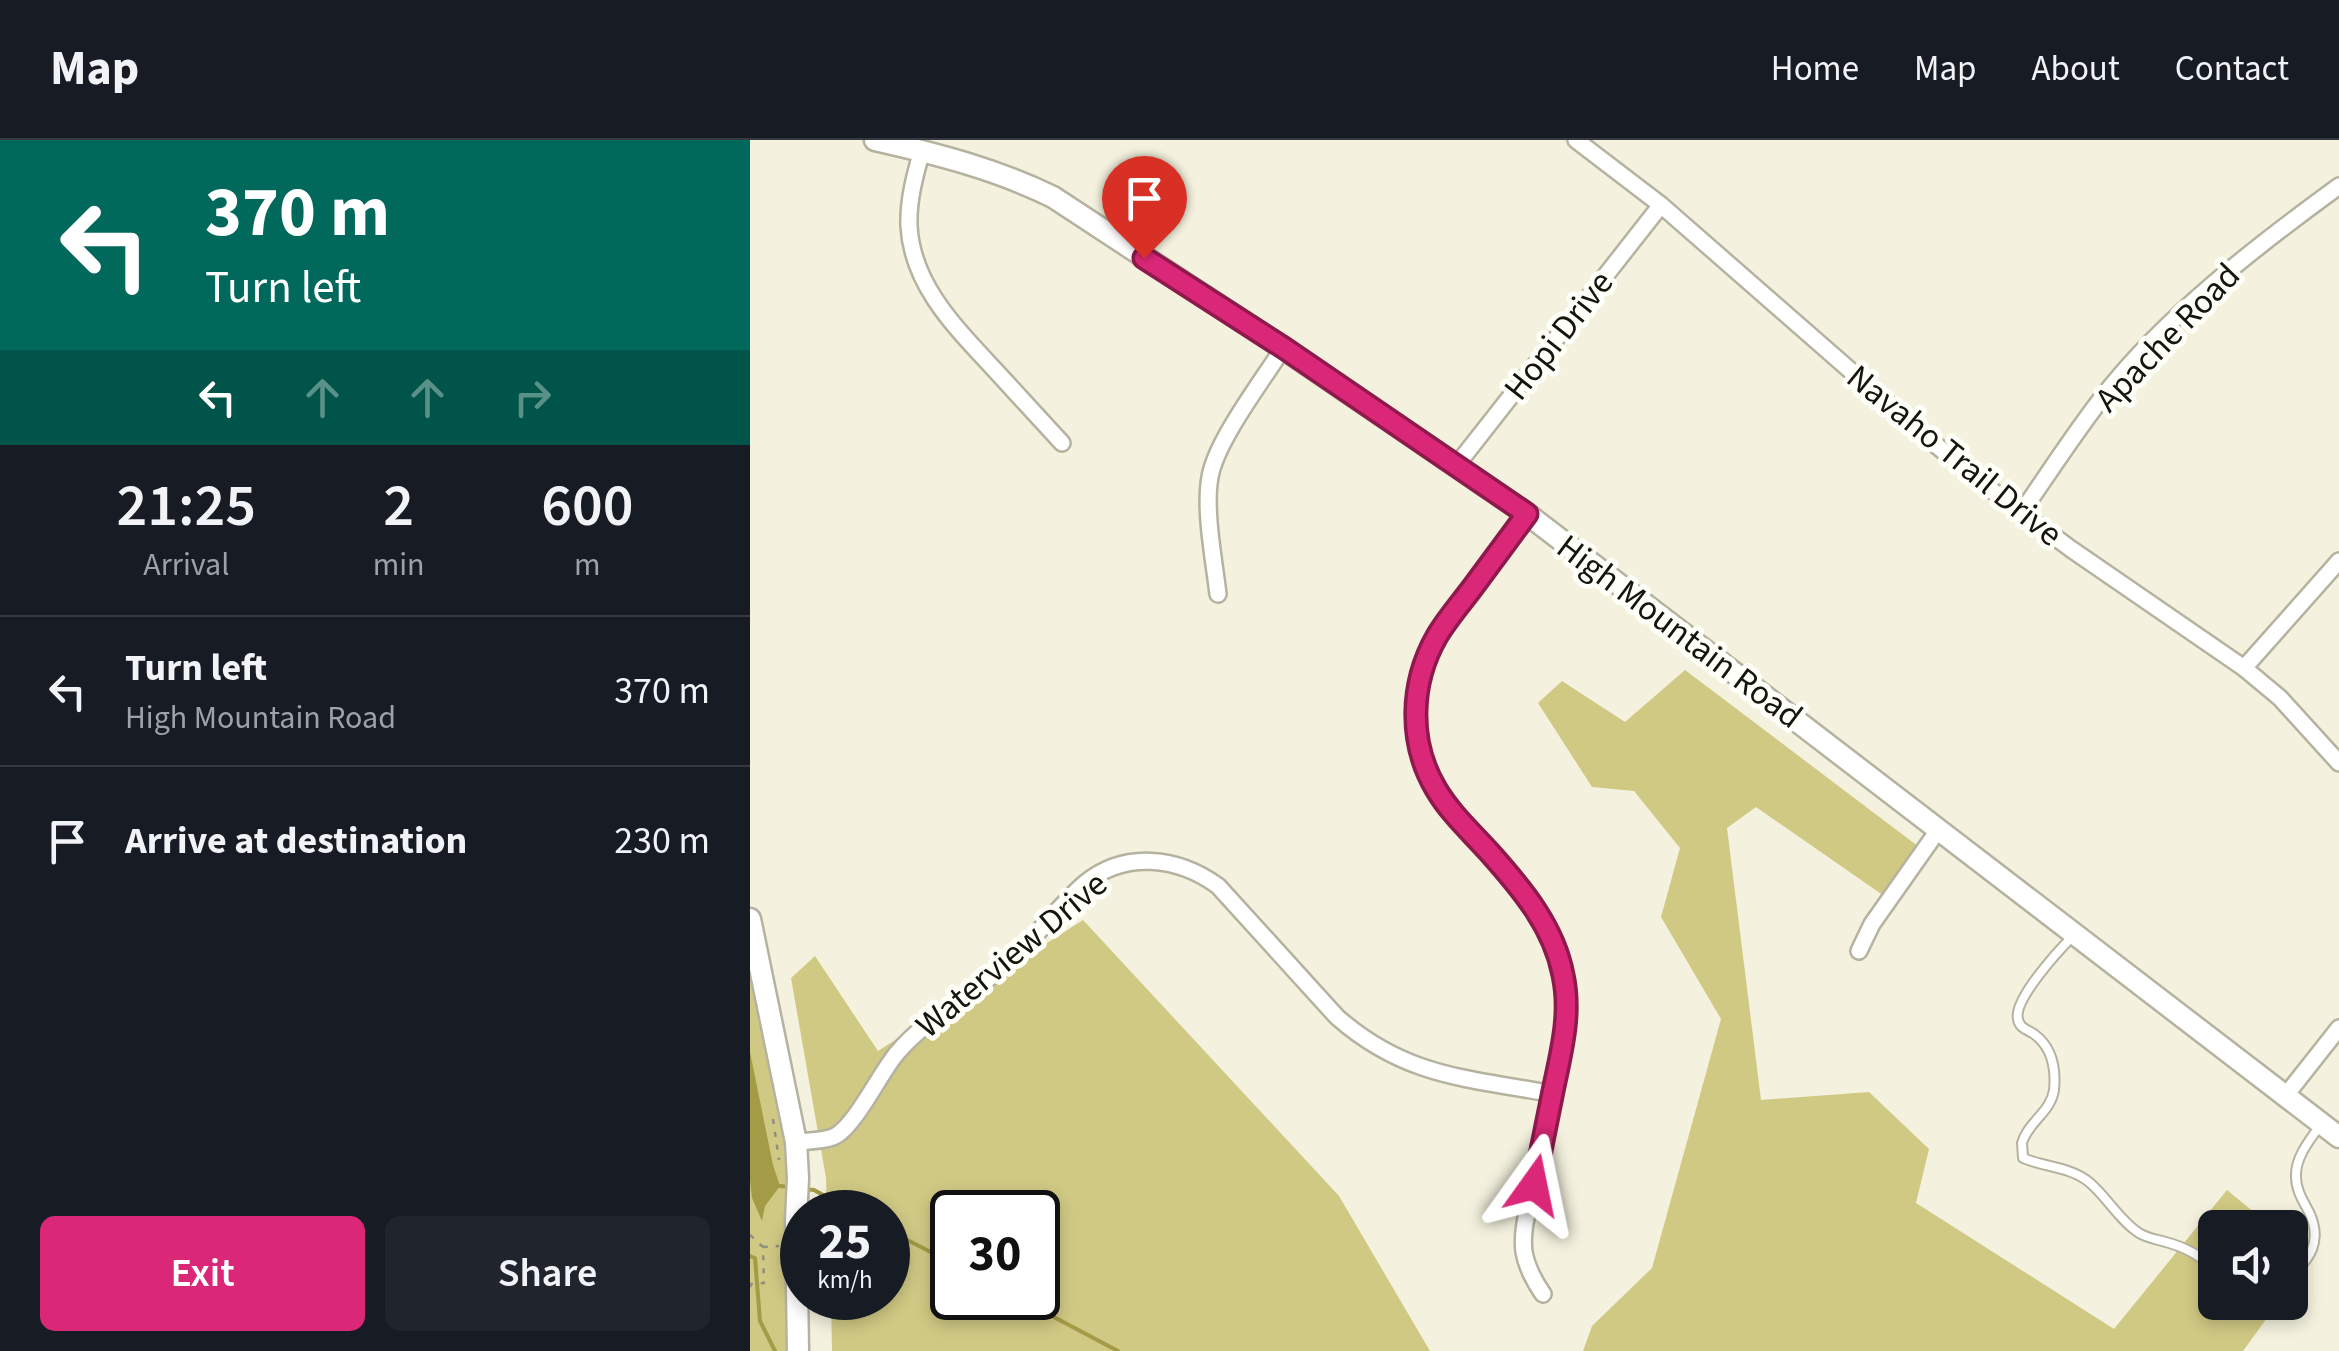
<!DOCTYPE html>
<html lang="en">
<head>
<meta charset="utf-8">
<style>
	body { margin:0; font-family:"Source Sans 3",sans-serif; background:#20242c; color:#f1f3f6; height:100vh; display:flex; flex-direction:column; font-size:38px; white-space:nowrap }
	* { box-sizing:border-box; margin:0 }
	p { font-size:32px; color:#9ea1a6 }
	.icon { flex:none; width:55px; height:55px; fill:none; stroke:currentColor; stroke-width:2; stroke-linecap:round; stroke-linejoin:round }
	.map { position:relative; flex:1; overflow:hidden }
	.details { display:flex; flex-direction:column; background:#171b24; width:750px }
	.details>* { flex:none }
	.guide { background:#00695c; color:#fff; overflow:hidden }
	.buttons { position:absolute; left:1448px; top:1070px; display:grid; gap:20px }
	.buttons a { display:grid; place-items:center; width:110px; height:110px; border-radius:15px; background:#171b24; box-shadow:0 5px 15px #0003; font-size:50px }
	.speed { position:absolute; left:30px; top:1050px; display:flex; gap:20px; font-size:50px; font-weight:700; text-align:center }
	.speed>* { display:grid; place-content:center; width:130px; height:130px; border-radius:50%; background:#171b24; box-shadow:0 5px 15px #0003; line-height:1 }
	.speed small { font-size:25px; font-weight:400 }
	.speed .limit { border:5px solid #111; border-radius:15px; background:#fff; color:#111 }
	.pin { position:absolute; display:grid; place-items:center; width:85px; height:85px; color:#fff; margin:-102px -42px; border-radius:50% 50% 50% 0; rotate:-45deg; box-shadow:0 0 10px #0007 }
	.pin .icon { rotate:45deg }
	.me { position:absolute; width:110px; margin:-55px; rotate:12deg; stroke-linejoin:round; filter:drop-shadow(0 0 8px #0008) }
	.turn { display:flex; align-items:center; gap:35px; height:210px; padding:0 40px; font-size:45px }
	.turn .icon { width:130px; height:130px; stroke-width:2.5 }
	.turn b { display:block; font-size:70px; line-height:85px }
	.lanes { display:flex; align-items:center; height:95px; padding:0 40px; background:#0003; justify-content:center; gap:50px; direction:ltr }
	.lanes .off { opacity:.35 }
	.eta { display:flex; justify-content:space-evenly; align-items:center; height:170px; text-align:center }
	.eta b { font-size:60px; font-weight:600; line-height:70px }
	.primary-button { display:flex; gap:20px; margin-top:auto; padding:20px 40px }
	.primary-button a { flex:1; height:115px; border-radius:15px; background:#db2777; color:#fff; font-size:40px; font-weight:600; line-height:115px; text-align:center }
	.primary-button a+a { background:#20242c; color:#f1f3f6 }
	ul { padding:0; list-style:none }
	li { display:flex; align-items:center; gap:30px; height:150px; padding:0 40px; border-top:2px solid #363941 }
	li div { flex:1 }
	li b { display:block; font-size:38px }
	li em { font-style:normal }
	header { display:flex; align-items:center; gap:60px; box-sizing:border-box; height:140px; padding:0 50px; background:#171b24; border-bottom:2px solid #363941 }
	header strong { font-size:48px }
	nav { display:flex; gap:55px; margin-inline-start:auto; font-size:35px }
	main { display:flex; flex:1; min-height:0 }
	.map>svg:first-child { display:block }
	.green { fill:#d0c984; fill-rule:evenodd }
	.water { fill:#a39b46 }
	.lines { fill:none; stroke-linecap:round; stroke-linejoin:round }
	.stream { stroke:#a39b46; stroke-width:4 }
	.service-casing { stroke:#b5b3a0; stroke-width:12 }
	.minor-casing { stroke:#b5b3a0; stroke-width:20 }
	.secondary-casing { stroke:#b5b3a0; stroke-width:25 }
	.path { stroke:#908e80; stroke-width:2.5; stroke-dasharray:5 8; stroke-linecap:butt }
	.service { stroke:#fff; stroke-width:8 }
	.minor { stroke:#fff; stroke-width:15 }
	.secondary { stroke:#fff; stroke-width:20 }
	.route-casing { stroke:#8e194d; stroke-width:25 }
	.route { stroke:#db2777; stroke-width:18 }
	.labels { text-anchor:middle; stroke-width:10; stroke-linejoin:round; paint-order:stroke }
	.street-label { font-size:35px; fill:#15140d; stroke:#fffffa }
</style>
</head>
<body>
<header>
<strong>Map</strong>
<nav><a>Home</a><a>Map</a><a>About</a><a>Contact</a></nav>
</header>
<main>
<section class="details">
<div class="guide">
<div class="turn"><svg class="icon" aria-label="left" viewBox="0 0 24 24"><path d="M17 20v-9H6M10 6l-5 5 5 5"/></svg><div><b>370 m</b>Turn left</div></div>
<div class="lanes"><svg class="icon" aria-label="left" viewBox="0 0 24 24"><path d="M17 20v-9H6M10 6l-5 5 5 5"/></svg><svg class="icon off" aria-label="ahead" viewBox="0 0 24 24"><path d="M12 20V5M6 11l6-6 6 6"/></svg><svg class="icon off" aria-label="ahead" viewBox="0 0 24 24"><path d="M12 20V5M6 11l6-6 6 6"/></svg><svg class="icon off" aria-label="right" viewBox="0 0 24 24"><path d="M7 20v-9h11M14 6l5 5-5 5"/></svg></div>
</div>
<div class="eta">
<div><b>21:25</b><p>Arrival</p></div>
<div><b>2</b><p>min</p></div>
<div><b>600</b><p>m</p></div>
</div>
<ul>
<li><svg class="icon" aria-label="left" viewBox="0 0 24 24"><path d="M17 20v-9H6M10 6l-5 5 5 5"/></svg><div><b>Turn left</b><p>High Mountain Road</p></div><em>370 m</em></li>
<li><svg class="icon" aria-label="arrive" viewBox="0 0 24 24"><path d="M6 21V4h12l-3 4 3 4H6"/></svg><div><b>Arrive at destination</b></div><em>230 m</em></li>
</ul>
<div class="primary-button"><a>Exit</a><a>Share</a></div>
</section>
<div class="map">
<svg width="1589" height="1211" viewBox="0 0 1589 1211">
	<rect width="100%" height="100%" fill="#f4f2de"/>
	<g class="green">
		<polygon points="935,530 1173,710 1137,758 1006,667 977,688 1011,960 1119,952 1179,1009 1166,1063 1364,1189 1477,1050 1522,1087 1465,1088 1465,1162 1528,1163 1493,1211 833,1211 842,1186 902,1128 971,879 911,777 930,708 884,651 842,647 788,563 812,541 875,582"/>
		<polygon points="0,779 44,990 48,1211 0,1211"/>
		<path d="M 333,780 L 589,1056 L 680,1211 L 82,1211 L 81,1158 L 138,1158 L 138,1072 L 77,1072 L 76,1038 L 41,838 L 65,816 L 128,911 ZM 202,1072 L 288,1072 L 288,1158 L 202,1158 Z"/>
	</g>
	<polygon class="water" points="0,912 23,1025 30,1046 15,1066 12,1081 2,1058 0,1040"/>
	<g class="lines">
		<g class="stream">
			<polyline points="30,1046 41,1047"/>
			<polyline points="55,1049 64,1050 104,1072"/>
			<polyline points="138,1090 202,1123"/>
			<polyline points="0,1116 5,1118 10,1181 25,1211"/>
			<polyline points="268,1158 368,1211"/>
		</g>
		<defs>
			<g id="service">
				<path d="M 1323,796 C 1309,810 1263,860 1268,879 C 1269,888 1278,890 1284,894 C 1302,907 1306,929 1304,950 C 1301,972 1278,982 1272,1003 C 1272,1004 1273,1017 1273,1018 C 1294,1027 1321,1027 1339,1042 C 1357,1057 1369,1080 1389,1093 C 1395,1097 1404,1099 1412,1101 C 1432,1106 1452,1114 1465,1132"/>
				<path d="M 1540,1137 C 1560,1119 1572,1102 1560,1074 C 1554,1062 1546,1051 1546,1037 C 1545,1018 1559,1001 1569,987"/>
			</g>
			<g id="minor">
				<polyline points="826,0 911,65 1181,301 1236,346 1321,409 1494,528 1530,558 1589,623"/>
				<path d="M 172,10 C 165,35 158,60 159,86 C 162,145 206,188 244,229 C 267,254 289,278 312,303"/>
				<polyline points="706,326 911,65"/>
				<path d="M 1271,373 C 1299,333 1325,292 1355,254 C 1417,175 1508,105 1589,46"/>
				<path d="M 777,374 C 759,398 741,423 723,447 C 697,482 669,516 666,561 C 660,685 790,723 813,835 C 822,876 811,916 802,956 C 796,985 790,1015 783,1045 C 779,1067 771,1090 774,1112 C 777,1128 784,1141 793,1154"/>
				<path d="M 468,454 C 464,420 454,370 460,337 C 466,301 513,240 533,208"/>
				<polyline points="1494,528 1589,421"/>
				<polyline points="1109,811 1122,784 1189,689"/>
				<polyline points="1536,955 1589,888"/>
				<path d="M 46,1002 C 58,1001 72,1001 83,997 C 103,990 130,933 147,913 C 178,877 219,856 254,826 C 283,801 306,769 334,744 C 375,710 428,717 468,746 L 587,877 C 655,937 717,938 803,954"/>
			</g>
			<g id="secondary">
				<path d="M 125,0 C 187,14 246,29 303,57 L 533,208 L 777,374 L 1589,997"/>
				<polyline points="0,779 46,1002 48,1038 46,1081 48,1211"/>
			</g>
		</defs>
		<use href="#service" class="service-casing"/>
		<use href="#minor" class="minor-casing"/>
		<use href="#secondary" class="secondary-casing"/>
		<g class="path">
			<polyline points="23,979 29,1020"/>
			<polyline points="0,1095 13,1107"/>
			<polyline points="0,1147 1,1144 14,1143 13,1107 29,1106"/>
		</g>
		<use href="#service" class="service"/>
		<use href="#minor" class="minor"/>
		<use href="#secondary" class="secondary"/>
	</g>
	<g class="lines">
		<defs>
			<path id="route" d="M 394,118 L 534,208 L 777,374 C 759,398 741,423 723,447 C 711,463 697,479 687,496 C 660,543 658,602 686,649 C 700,673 721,692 740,713 C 772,749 804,787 813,835 C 822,876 810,916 802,956 C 796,985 790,1015 784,1045"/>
		</defs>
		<use href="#route" class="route-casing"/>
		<use href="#route" class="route"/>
	</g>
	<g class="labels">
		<g class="street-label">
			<text transform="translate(808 195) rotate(-52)" y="12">Hopi Drive</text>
			<text transform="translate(1417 197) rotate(-46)" y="12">Apache Road</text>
			<text transform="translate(1205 315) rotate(39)" y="12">Navaho Trail Drive</text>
			<text transform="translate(930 491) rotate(37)" y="12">High Mountain Road</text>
			<text transform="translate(261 814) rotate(-40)" y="12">Waterview Drive</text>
		</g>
	</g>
</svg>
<div class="buttons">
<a><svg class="icon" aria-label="sound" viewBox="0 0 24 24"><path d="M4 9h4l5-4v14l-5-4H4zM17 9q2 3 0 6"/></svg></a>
</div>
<div class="speed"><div>25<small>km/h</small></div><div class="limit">30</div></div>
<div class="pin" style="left:394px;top:118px;background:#d93025"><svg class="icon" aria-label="arrive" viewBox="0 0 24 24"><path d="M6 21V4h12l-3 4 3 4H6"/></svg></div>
<svg class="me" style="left:784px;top:1045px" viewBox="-20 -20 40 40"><path d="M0-17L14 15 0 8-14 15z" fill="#db2777" stroke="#fff" stroke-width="4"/></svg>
</div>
</main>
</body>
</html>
